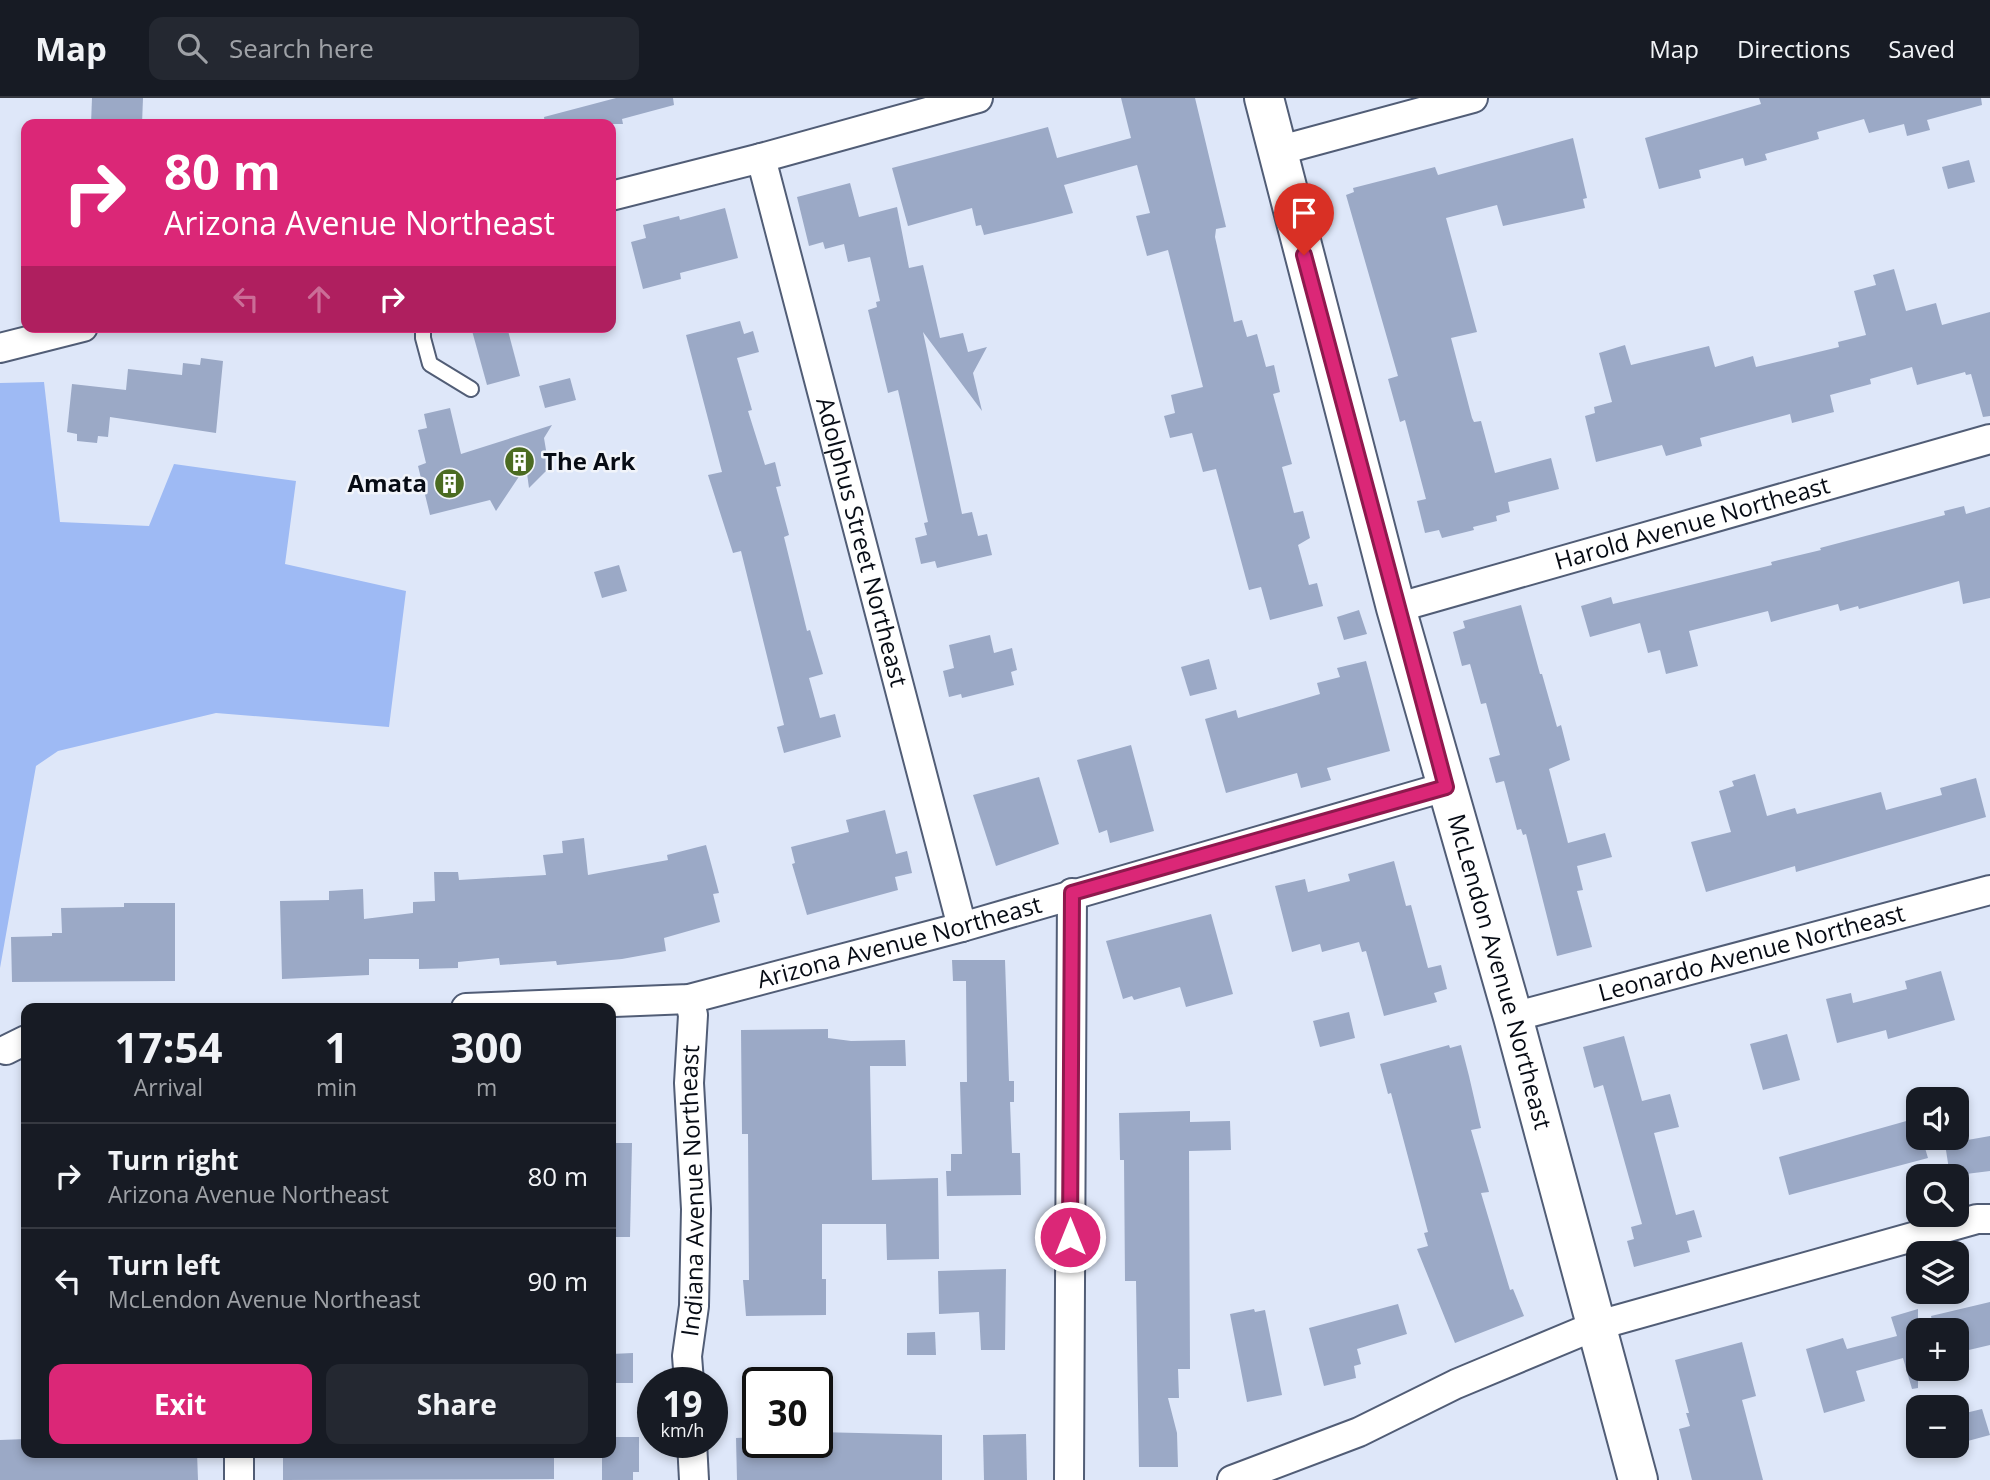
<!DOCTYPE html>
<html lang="en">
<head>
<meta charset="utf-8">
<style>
	body { margin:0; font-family:"Open Sans",sans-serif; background:#242831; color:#f1f3f6; height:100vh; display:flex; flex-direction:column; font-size:26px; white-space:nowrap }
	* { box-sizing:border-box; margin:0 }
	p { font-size:23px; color:#9ea1a6 }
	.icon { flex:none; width:38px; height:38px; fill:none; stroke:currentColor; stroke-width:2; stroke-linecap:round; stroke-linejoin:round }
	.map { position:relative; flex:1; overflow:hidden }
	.sheet { position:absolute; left:21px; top:905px; width:595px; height:455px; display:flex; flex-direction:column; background:#171b24; border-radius:14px; box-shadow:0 4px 10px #0003 }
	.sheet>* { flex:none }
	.guide { position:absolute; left:21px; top:21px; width:595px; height:214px; border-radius:14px; box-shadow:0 4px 10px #0003; background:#db2777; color:#fff; overflow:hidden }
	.tools { position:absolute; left:1906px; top:989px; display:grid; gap:14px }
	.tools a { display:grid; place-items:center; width:63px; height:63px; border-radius:14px; background:#171b24; box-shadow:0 4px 10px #0003; font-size:35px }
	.speed { position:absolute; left:637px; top:1269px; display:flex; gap:14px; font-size:35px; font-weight:700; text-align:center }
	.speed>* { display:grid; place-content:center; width:91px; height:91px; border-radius:50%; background:#171b24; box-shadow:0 4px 10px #0003; line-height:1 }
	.speed small { font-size:18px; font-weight:400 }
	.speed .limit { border:4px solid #111; border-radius:10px; background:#fff; color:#111 }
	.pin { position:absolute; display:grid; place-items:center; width:60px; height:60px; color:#fff; margin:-72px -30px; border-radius:50% 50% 50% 0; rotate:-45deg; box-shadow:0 0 7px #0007 }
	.pin .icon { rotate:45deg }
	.me { position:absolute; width:77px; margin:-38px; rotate:0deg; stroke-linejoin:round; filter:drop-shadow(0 0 5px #0008) }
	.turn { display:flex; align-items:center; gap:24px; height:147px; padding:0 28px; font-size:32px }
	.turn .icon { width:91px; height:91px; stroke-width:2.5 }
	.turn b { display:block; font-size:49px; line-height:60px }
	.lanes { display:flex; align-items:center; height:66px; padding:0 28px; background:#0003; justify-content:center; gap:35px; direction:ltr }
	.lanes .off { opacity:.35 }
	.eta { display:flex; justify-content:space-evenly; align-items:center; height:119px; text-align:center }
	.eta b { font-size:42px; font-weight:700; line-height:49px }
	.button { display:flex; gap:14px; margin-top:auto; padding:14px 28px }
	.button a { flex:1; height:80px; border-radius:14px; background:#db2777; color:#fff; font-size:28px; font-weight:700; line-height:80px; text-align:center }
	.button a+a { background:#242831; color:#f1f3f6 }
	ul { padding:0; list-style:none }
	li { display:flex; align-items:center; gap:21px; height:105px; padding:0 28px; border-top:2px solid #363941 }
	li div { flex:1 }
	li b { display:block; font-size:26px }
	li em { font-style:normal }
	header { display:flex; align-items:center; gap:42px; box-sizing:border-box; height:98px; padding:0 35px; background:#171b24; border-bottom:2px solid #363941 }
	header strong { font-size:33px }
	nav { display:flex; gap:38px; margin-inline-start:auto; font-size:24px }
	.search { width:490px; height:63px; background:#242831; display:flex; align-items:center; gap:18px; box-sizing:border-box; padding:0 24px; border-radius:14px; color:#9ea1a6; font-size:26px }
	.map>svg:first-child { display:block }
	.green { fill:#9ebaf4 }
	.building { fill:#9ba9c6 }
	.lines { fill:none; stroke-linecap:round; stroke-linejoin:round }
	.lane-casing { stroke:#515d76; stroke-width:18 }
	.street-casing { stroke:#515d76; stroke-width:32 }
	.secondary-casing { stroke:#515d76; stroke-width:42 }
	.lane { stroke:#fff; stroke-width:14 }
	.street { stroke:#fff; stroke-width:28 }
	.secondary { stroke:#fff; stroke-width:38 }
	.route-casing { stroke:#8e194d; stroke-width:18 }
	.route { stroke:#db2777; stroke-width:12 }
	.labels { text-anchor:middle; stroke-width:5; stroke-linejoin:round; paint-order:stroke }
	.poi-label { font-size:24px; font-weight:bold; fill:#070c15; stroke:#f1f4fa; text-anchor:start }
	.street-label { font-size:24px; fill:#070c15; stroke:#f1f4fa }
</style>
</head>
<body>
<header>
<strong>Map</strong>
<div class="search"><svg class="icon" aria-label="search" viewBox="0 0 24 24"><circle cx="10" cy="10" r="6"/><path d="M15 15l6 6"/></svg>Search here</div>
<nav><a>Map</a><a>Directions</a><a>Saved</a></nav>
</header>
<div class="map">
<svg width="1990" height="1382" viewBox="0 0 1990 1382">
	<rect width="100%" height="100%" fill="#dee7f9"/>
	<polygon class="green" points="44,284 60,424 149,428 174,366 296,383 285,466 406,493 389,629 216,615 58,653 36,668 0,870 0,285"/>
	<g class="building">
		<polygon points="92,0 143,0 142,26 91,26"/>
		<polygon points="616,0 673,0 674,7 622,21 623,26 545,26 544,19"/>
		<polygon points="1121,0 1195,0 1226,129 1216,131 1215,139 1234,224 1242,222 1247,239 1257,236 1266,269 1274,267 1280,294 1273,296 1292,366 1282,369 1294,415 1303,413 1310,440 1298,447 1309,487 1317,485 1323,508 1270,522 1261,489 1249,492 1216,371 1203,374 1192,335 1170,340 1164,318 1175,315 1171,297 1203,289 1168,152 1147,158 1136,118 1150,115 1137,67 1064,87 1073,115 1034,125 984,137 981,127 976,128 972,110 908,128 892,70 1048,29 1057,60 1131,40"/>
		<polygon points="1759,0 1981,0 1982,7 1927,22 1930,32 1907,38 1904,26 1869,35 1864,21 1817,34 1819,41 1765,56 1767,62 1745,68 1743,60 1699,72 1701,80 1659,91 1645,40 1761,6"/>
		<polygon points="1573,40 1587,100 1583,101 1585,110 1503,128 1497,107 1446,120 1477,234 1451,240 1472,320 1474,324 1481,323 1495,375 1551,360 1559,391 1508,404 1510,414 1496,418 1497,423 1473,429 1474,432 1442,440 1439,432 1425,435 1417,403 1426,401 1405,322 1400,324 1388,281 1398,278 1346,97 1354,94 1353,90 1435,69 1438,77"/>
		<polygon points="1969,62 1975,84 1948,91 1942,69"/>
		<polygon points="850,85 859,119 897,109 909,170 923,167 940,240 963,235 968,254 987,249 973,275 982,313 923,234 962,416 972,414 978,438 987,436 992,457 937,470 935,463 921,466 915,440 927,437 924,425 928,424 898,292 888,295 868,212 877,209 876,204 880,203 870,159 848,164 844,146 825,151 823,144 809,148 797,99"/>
		<polygon points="725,110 738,160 680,175 681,181 643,191 631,144 646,140 643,127 679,118 680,122"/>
		<polygon points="1894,171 1906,213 1936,205 1942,227 1990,214 1990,318 1983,319 1971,276 1966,277 1965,274 1917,287 1912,269 1870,281 1871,286 1830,297 1834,314 1792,325 1790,316 1700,340 1702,348 1666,358 1662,347 1596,364 1585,318 1595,315 1594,309 1612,304 1599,255 1625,247 1631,267 1709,248 1715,269 1753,258 1756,269 1839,249 1838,244 1866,237 1854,193 1876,187 1873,177"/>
		<polygon points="740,223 744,236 753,233 759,254 737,260 752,312 748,313 765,367 775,364 781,388 776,389 789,437 784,439 807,533 810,532 823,576 809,580 820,620 835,616 841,639 784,655 777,629 784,627 741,453 733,455 708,377 722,374 686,237"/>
		<polygon points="471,229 507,229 520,278 487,287"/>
		<polygon points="201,260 223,263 216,335 110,319 108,339 98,338 97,345 77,343 77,336 67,334 72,286 126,292 128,271 182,277 183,265 200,267"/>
		<polygon points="570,280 576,302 545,310 539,288"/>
		<polygon points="450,310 461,356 552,327 544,340 549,370 529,390 526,368 496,413 490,402 430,417 418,368 426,365 418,332 427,330 424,316"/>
		<polygon points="1964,408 1966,416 1990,409 1990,500 1963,506 1959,483 1859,511 1858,508 1840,513 1838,506 1771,524 1768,513 1689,533 1698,568 1666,576 1660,552 1648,555 1640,525 1590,539 1581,508 1611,499 1613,506 1772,467 1771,464 1821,452 1820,450 1945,417 1944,413"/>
		<polygon points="619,467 627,493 602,500 594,474"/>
		<polygon points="1521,507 1540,576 1542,576 1557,629 1561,627 1570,662 1549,671 1568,745 1605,735 1612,759 1577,768 1583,792 1577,793 1592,849 1557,858 1526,736 1523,737 1521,731 1517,732 1504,683 1496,685 1489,660 1500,657 1486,605 1481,606 1470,566 1462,568 1453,534 1465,530 1463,523"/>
		<polygon points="1359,512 1367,536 1344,542 1337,519"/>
		<polygon points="990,537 994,555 1012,550 1017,572 1011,574 1014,587 962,600 961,596 949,599 943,573 954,570 949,547"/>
		<polygon points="1209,561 1217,591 1190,598 1181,569"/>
		<polygon points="1366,563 1390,653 1327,670 1331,682 1301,690 1297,675 1226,695 1205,621 1236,612 1238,620 1320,596 1317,585 1340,579 1337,570"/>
		<polygon points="1131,647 1154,733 1110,745 1107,732 1099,735 1077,662"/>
		<polygon points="1755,676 1767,718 1795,710 1797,716 1881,694 1886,712 1942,697 1940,690 1976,680 1986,719 1796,774 1795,768 1706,794 1691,744 1731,734 1719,693 1734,688 1732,683"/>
		<polygon points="1039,679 1059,746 996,768 973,697"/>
		<polygon points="885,712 896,756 907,753 912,775 895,779 898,792 807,817 792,766 795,765 791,749 849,734 846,722"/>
		<polygon points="584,740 588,777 668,762 667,757 706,747 719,795 713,796 720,824 664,840 666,853 622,861 557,867 556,863 500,867 499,860 458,864 458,870 419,871 419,861 369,861 369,877 282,881 280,803 329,802 329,793 363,791 364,821 413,815 413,804 435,803 434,774 458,774 459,782 546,777 543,757 563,755 562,743"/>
		<polygon points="1394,763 1406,808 1411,807 1428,870 1441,867 1447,891 1434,895 1437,904 1384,918 1366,853 1362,854 1359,844 1322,854 1320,846 1292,854 1275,788 1305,781 1308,794 1350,783 1348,776"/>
		<polygon points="124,805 175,805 175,883 12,884 11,839 52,838 52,835 62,835 61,810 124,809"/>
		<polygon points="1211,816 1233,896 1186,909 1180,889 1134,902 1132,898 1123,901 1106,843"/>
		<polygon points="952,862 1005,862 1009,983 1014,983 1014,1004 1010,1004 1012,1055 1020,1055 1021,1097 947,1098 946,1073 951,1073 951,1056 962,1056 960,984 967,984 966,883 953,883"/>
		<polygon points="1941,873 1955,922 1888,941 1886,932 1837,945 1826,901 1851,895 1853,905 1907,891 1905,883"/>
		<polygon points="1349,914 1355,940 1320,949 1313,923"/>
		<polygon points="828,931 828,940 851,943 905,942 906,968 870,968 872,1082 938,1080 939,1161 887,1162 886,1126 822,1126 822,1181 826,1181 826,1217 746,1218 743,1182 749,1182 748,1036 742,1036 741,932"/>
		<polygon points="1787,936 1800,982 1763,992 1750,946"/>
		<polygon points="1624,938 1642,1003 1670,996 1679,1029 1654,1035 1676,1117 1694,1112 1702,1139 1687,1143 1690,1154 1634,1169 1627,1143 1634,1141 1631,1129 1642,1126 1603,987 1594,990 1583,949"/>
		<polygon points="1449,947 1450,950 1461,947 1469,978 1481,1030 1471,1032 1489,1094 1481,1095 1510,1192 1513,1191 1524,1218 1455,1245 1417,1151 1428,1148 1424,1135 1428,1134 1391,995 1388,996 1380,966"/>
		<polygon points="1190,1013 1190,1024 1230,1023 1231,1052 1189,1053 1190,1271 1178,1271 1179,1300 1168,1300 1177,1335 1178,1369 1139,1369 1136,1183 1125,1183 1124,1062 1120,1062 1119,1015"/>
		<polygon points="1917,1020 1918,1040 1922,1040 1928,1060 1789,1097 1779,1059"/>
		<polygon points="1990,1038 1990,1073 1950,1078 1945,1046"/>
		<polygon points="611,1045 632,1045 630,1139 611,1139"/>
		<polygon points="1006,1171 1005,1252 981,1252 979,1214 939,1216 938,1173"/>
		<polygon points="1990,1204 1990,1247 1956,1255 1956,1232 1934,1232 1931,1218"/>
		<polygon points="1398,1206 1407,1236 1357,1251 1361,1266 1354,1268 1356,1280 1324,1288 1309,1230"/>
		<polygon points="1254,1211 1255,1214 1265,1212 1282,1297 1247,1304 1230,1216"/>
		<polygon points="1918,1211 1918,1290 1912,1291 1903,1260 1856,1273 1865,1303 1824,1315 1806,1251 1843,1240 1847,1251 1897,1238 1891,1219"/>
		<polygon points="935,1234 936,1257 907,1257 907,1235"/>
		<polygon points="1742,1244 1756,1298 1742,1302 1763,1382 1692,1382 1679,1331 1690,1328 1686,1315 1689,1315 1675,1262"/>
		<polygon points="633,1255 633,1285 611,1285 611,1256"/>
		<polygon points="1982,1311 1990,1337 1964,1344 1957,1317"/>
		<polygon points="817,1334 942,1337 942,1382 737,1382 736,1340 758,1339 758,1344 817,1344"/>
		<polygon points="1026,1336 1027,1382 984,1382 983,1337"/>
		<polygon points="611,1339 639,1339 639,1374 633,1374 633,1382 602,1382 602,1354 611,1354"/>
		<polygon points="26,1341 26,1354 197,1354 198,1382 0,1382 0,1342"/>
		<polygon points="283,1354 554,1354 554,1381 283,1382"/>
	</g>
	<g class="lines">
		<defs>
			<polyline id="lane" points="423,229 423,240 430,266 471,291"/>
			<g id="street">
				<polyline points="1277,53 1473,0"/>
				<path id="s1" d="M 761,60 L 962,829"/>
				<polyline points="611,98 761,60 978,0"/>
				<polyline points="0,250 83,229"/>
				<path id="s2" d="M 1396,510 L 1990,341"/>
				<path id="s3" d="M 466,910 L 689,901 L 962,829 L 1445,689"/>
				<path id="s4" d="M 1513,919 L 1990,792"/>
				<polyline points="6,952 26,942"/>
				<path id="s5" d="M 689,1284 L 687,1258 L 694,1208 L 696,1111 L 689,985 L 693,917 L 689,901"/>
				<polyline points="692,1344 694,1382"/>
				<polyline points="239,1354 239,1382"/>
				<polyline points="1069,1382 1072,795"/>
				<polyline points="1232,1382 1359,1334 1456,1286 1595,1228 1977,1121 1990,1121"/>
			</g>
			<g id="secondary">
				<path id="s6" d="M 1264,0 L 1396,510 L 1513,919 L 1638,1382"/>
			</g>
		</defs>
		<use href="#lane" class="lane-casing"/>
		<use href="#street" class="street-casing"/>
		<use href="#secondary" class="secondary-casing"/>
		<use href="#lane" class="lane"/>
		<use href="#street" class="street"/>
		<use href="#secondary" class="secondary"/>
	</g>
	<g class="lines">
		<defs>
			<polyline id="route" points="1070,1139 1072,795 1446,689 1304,157"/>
		</defs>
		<use href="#route" class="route-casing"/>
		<use href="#route" class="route"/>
	</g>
	<defs>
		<symbol id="building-disc" viewBox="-11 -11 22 22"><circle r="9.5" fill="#4b6b21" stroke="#f1f4fa"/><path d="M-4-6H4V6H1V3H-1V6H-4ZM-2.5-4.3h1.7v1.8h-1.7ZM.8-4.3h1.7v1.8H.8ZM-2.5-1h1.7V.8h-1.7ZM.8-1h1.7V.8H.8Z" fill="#fff"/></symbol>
	</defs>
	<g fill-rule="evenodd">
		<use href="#building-disc" x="502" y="346" width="35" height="35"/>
		<use href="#building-disc" x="432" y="368" width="35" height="35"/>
	</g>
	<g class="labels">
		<g class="poi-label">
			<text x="543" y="372">The Ark</text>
			<text x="427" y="394" text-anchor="end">Amata</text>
		</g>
		<g class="street-label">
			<text dy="8" stroke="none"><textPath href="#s2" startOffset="308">Harold Avenue Northeast</textPath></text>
			<text dy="8" stroke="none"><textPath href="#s1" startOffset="397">Adolphus Street Northeast</textPath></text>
			<text dy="8" stroke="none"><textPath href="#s3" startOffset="441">Arizona Avenue Northeast</textPath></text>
			<text dy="8" stroke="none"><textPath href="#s4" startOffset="247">Leonardo Avenue Northeast</textPath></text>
			<text dy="8" stroke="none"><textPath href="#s6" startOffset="905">McLendon Avenue Northeast</textPath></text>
			<text dy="8" stroke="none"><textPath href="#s5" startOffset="192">Indiana Avenue Northeast</textPath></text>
		</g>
	</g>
</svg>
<div class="tools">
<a><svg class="icon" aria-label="sound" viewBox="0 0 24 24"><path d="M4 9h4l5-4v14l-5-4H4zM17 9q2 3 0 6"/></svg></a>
<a><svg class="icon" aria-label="search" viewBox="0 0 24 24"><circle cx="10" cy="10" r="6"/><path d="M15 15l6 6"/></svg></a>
<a><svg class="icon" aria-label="layers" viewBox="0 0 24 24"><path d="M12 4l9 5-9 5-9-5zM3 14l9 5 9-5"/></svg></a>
<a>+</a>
<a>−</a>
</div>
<div class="speed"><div>19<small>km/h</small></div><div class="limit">30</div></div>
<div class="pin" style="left:1304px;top:157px;background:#d93025"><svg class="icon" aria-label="arrive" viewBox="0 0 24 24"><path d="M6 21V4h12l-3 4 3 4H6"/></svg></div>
<svg class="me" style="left:1070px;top:1139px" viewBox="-20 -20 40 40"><circle r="17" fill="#db2777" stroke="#fff" stroke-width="3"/><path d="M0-11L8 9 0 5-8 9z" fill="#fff"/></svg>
<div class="guide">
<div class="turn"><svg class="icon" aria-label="right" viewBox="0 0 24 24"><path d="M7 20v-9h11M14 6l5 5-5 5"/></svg><div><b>80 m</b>Arizona Avenue Northeast</div></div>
<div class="lanes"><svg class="icon off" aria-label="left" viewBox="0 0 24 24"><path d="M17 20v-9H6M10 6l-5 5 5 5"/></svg><svg class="icon off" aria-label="ahead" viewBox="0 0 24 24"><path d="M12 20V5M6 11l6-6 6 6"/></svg><svg class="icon" aria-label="right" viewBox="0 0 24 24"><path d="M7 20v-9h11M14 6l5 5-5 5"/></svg></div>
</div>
<section class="sheet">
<div class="eta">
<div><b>17:54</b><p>Arrival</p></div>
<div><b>1</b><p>min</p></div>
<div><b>300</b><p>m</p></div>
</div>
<ul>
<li><svg class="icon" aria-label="right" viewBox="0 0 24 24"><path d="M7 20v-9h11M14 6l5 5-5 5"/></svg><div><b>Turn right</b><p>Arizona Avenue Northeast</p></div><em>80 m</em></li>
<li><svg class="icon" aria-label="left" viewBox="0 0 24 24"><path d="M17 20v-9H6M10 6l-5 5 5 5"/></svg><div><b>Turn left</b><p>McLendon Avenue Northeast</p></div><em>90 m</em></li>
</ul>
<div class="button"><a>Exit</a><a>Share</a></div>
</section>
</div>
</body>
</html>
